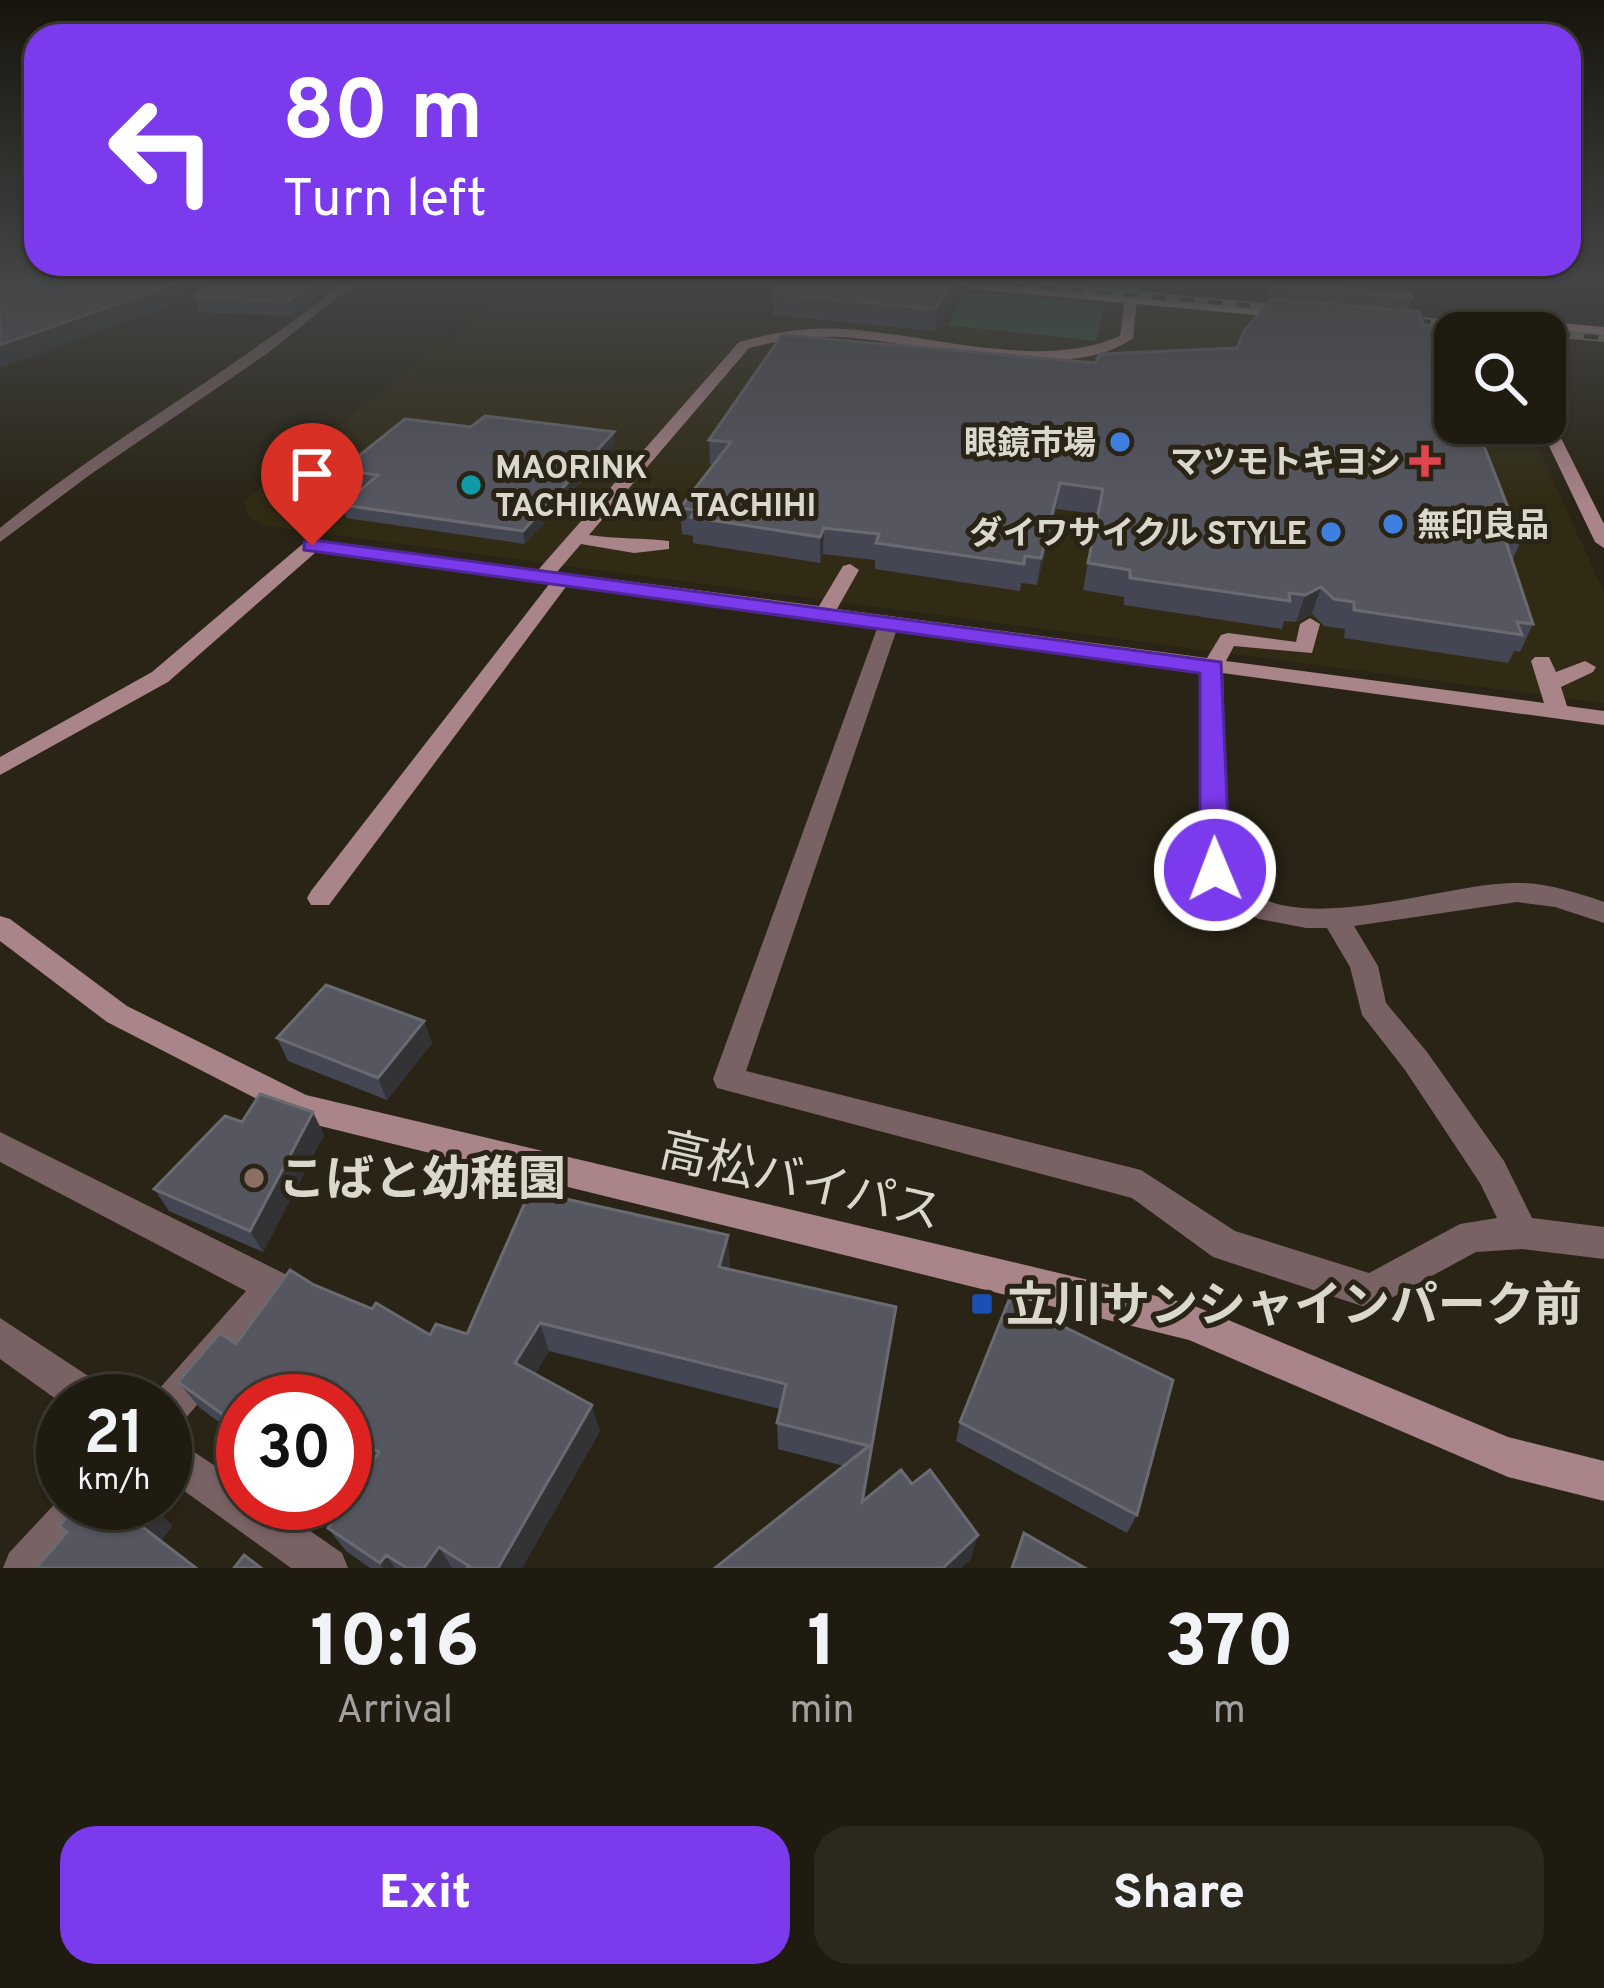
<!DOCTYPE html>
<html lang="en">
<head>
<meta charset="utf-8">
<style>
	body { margin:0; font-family:Overpass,"Noto Sans JP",sans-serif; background:#2c281e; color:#f1f3f6; height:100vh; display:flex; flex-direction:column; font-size:45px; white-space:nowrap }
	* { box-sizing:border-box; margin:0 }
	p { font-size:39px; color:#a1a19f }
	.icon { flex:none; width:66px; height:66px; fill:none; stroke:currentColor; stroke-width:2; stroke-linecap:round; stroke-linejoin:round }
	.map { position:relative; height:1568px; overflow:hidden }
	.details { display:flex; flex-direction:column; background:#1f1b10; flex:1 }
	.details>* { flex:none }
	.hud { position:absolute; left:24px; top:24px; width:1557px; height:252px; border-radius:36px; box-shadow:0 3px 9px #0004,0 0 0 3px #3c3930; background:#7c3aed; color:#fff; overflow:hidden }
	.buttons { position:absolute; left:1434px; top:312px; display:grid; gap:24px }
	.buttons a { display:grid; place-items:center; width:132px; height:132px; border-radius:24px; background:#1f1b10; box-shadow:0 3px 9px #0004,0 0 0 3px #3c3930; font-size:60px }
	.speed { position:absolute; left:36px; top:1374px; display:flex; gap:24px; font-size:60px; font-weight:700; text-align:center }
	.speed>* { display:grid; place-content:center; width:156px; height:156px; border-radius:50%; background:#1f1b10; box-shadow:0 3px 9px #0004,0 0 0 3px #3c3930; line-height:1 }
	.speed small { font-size:30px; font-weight:400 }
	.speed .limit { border:18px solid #d22; background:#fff; color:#111 }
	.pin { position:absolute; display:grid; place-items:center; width:102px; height:102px; color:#fff; margin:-123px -51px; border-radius:50% 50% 50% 0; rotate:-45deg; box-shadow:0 0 12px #0007 }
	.pin .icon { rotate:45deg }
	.me { position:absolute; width:132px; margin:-66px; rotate:359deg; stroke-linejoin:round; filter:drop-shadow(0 0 9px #0008) }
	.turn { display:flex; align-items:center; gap:42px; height:252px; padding:0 60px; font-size:54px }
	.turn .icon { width:156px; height:156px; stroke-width:2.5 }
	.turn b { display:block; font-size:84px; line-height:102px }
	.eta { display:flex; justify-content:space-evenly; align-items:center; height:204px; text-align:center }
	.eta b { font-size:72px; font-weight:800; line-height:84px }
	.primary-button { display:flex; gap:24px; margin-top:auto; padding:24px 60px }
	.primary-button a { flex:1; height:138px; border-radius:36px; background:#7c3aed; color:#fff; font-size:48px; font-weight:800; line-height:138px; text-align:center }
	.primary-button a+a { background:#2c281e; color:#f1f3f6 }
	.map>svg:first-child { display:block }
	.built { fill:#312b15 }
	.green { fill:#36563c }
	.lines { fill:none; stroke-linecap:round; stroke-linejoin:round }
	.street { fill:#796264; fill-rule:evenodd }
	.secondary { fill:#a98488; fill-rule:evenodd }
	.primary { fill:#ce9fa4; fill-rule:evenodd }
	.rail-casing { stroke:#8d897d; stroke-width:8 }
	.rail { stroke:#292415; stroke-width:4.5; stroke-dasharray:14; stroke-linecap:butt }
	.wall { fill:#454653 }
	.shaded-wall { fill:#333235 }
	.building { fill:#555660; stroke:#6a6a71; stroke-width:3 }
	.route { fill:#7c3aed; stroke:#51269a; stroke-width:3 }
	.shop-dot { fill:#3f7fe0; stroke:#292415; stroke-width:4.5 }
	.health-dot { fill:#e0444e; stroke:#292415; stroke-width:4.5 }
	.culture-dot { fill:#0f9aa8; stroke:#292415; stroke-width:4.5 }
	.education-dot { fill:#8d6e63; stroke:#292415; stroke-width:4.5 }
	.transit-dot { fill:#1a4fb4; stroke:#292415; stroke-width:4.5 }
	.labels { text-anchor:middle; stroke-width:10; stroke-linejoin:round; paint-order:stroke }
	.far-poi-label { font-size:33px; font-weight:bold; fill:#dad7cd; stroke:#292415; text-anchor:end }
	.near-poi-label { font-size:48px; font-weight:bold; fill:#dad7cd; stroke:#292415; text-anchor:start }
	.near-street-label { font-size:48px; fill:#dad7cd; stroke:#292415 }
</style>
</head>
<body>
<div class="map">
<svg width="1604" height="1568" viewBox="0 0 1604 1568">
	<rect width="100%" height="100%" fill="#292415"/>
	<polygon class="built" points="500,284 907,284 1455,335 1455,423 1527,423 1604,592 1604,703 266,526 248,517 244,501 472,320"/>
	<polygon class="green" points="965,292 1097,303 1105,307 1096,341 948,325"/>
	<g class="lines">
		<g class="street">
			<path d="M 341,284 L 354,284 L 268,353 L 91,474 L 0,542 L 0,528 C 108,439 232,372 341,284 Z"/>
			<path d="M 889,617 L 899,623 L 746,1071 L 1141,1170 L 1235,1231 L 1369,1273 L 1460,1224 L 1497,1218 L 1480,1183 L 1405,1070 L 1362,1015 L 1350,967 L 1327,928 L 1306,928 L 1259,919 L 1228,904 L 1202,870 L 1201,667 L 1212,661 L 1223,667 L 1228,868 C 1234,874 1240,884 1246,889 C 1305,936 1443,884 1513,883 C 1544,882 1575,892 1604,902 L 1604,923 L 1555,907 L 1517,902 L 1354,926 L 1378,966 L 1386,1003 L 1427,1052 L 1504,1161 L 1532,1218 L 1604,1227 L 1604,1259 L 1522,1249 L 1476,1252 L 1371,1309 L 1213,1257 L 1132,1198 L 717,1088 L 713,1079 L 879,623 Z"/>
			<polygon points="0,1132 287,1275 292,1287 287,1299 179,1426 165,1431 165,1401 151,1398 246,1291 0,1162"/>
			<polygon points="0,1318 105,1387 110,1401 63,1401 63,1404 0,1359"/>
			<polygon points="165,1433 243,1484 243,1503 270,1503 342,1553 348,1568 291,1568 165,1477"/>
			<polygon points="63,1495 63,1503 103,1503 97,1517 52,1568 3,1568 9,1553"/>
		</g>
		<g class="secondary">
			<path d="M 1132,286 L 1138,290 L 1133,338 C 1066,387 920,341 841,337 C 809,336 780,340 749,348 L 589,535 C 616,539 642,538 669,541 L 669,549 L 634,553 L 581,544 L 557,572 L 819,606 L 843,566 L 850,564 L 859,570 L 837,609 L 1207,658 L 1221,635 L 1228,633 L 1296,642 L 1300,624 L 1310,618 L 1320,624 L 1312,653 L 1234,646 L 1226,661 L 1544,703 L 1531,661 L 1535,657 L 1549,657 L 1556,672 L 1585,661 L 1596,667 L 1593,672 L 1561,687 L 1567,706 L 1604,711 L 1604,725 L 568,584 L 329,905 L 311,905 L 307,898 L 311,891 L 550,583 L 316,552 L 168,682 L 0,775 L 0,757 L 152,672 L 305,542 L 538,570 L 739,342 C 773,333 805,327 841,329 C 927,333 1040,372 1120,336 L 1126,290 Z"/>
			<polygon points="1545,417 1553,422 1604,524 1604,548 1595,542 1538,423 1545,423"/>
			<polygon points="0,916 10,919 127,1006 306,1095 1190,1304 1508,1437 1604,1461 1604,1501 1508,1477 1189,1340 300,1121 107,1022 0,941"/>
		</g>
		<g class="primary">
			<polygon points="963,284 1020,284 1300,309 1308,314 1300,319 971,289"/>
			<polygon points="1384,316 1491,326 1488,322 1496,317 1604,327 1604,337 1520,329 1523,333 1460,333 1378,324 1376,321"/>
		</g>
		<defs>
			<g id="rail">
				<polyline points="1013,284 1299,310"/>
				<polyline points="1389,318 1604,338"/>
			</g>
		</defs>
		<use href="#rail" class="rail-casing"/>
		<use href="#rail" class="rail"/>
	</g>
	<g class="wall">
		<polygon points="333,284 292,316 199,312 194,297"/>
		<polygon points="782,284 954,284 953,297 935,331 773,315 773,294"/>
		<polygon points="1271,284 1412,298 1408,311 1423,325 1521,541 1512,561 1533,624 1520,652 1514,651 1508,663 1344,638 1345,629 1324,626 1312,614 1296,622 1284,621 1282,629 1124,605 1124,597 1083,590 1097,514 1056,509 1037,585 1021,583 1020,591 875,569 875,560 823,554 820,563 693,543 693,536 682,534 680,508 714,465 710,464 709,440 1095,363 1237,348 1270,302 1268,297"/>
		<polygon points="615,444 525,544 346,518 343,505 365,485 345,482 341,470"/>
		<polygon points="424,1021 432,1043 387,1100 288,1061 277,1038"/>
		<polygon points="242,1122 324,1135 263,1252 169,1211 154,1189"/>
		<polygon points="730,1265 729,1269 892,1336 864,1500 971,1559 961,1568 715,1568 844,1466 778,1449 777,1423 780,1409 549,1351 535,1374 600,1431 522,1568 370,1568 346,1551 328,1528 370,1465 358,1458 345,1477 345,1401 243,1401 243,1440 200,1408 178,1382 236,1344 314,1285 430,1335 467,1334"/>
		<polygon points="960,1422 1137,1515 1127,1533 956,1441"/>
		<polygon points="278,1503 327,1503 311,1526"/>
	</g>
	<g class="shaded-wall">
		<polygon points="174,284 178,284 183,301 0,368 0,345"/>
		<polygon points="311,284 333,284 292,316 288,301"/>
		<polygon points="951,284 954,284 953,297 935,331 936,309"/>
		<polygon points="614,432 615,444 525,544 523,531"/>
		<polygon points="1060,483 1056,509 1037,585 1041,558"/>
		<polygon points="824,528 823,554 820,563 820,537"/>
		<polygon points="1321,587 1312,614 1296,622 1305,595"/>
		<polygon points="424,1021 432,1043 387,1100 378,1078"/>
		<polygon points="313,1112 324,1135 263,1252 250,1231"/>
		<polygon points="728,1235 730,1265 722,1296 719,1267"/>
		<polygon points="896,1307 892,1336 860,1527 862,1502"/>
		<polygon points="540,1323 549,1351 525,1391 515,1363"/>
		<polygon points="592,1405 600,1431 522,1568 498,1568"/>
		<polygon points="345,1438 358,1458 345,1477"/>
		<polygon points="293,1503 327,1503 311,1526"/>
		<polygon points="155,1508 173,1526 159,1543 140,1525"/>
		<polygon points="978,1535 971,1559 961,1568 943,1568"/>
		<polygon points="439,1547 452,1568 424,1568"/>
		<polygon points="386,1555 395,1568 383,1568 380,1563"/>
	</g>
	<g class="building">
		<polygon points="0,284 174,284 0,345"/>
		<polygon points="215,284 311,284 288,301 194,297"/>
		<polygon points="782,284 951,284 936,309 773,294"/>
		<polygon points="1272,284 1297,284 1411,294 1412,298 1272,286"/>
		<polygon points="1272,299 1419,312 1423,325 1438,327 1455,370 1455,423 1475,423 1521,541 1505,539 1533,624 1517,622 1522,635 1354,610 1354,602 1334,599 1321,587 1305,595 1289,593 1290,601 1130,578 1130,570 1088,563 1103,489 1060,483 1041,558 1025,556 1024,564 876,543 879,534 824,528 820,537 691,517 695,510 680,508 731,442 709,440 782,335 1095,363 1100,354 1237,348 1244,331"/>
		<polygon points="485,416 614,432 523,531 343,505 378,475 341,470 405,419 471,427"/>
		<polygon points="326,985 424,1021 378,1078 277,1038"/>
		<polygon points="260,1094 313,1112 250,1231 154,1189 225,1116 242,1122"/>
		<polygon points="530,1191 728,1235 719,1267 896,1307 862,1502 901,1470 912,1484 930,1470 978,1535 943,1568 715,1568 869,1446 777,1423 786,1384 540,1323 515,1363 592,1405 498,1568 467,1568 469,1566 439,1547 424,1568 407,1568 386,1555 380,1563 328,1528 379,1452 345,1434 345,1401 243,1401 243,1429 178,1382 220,1333 236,1344 290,1270 314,1285 372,1309 376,1303 430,1335 436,1324 467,1334"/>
		<polygon points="1009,1300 1173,1380 1137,1515 960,1422"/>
		<polygon points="80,1503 149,1503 155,1508 140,1525 196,1568 36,1568 67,1532 59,1526"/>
		<polygon points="1024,1533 1085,1568 1012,1568"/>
		<polygon points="244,1555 261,1568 234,1568"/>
	</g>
	<linearGradient id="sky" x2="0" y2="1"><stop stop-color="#17140c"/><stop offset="0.56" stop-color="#434546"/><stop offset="1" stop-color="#434546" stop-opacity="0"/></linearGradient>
	<rect width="1604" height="503" fill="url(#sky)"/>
	<polygon class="route" points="312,540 1221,662 1230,870 1215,880 1200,870 1200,673 304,550 304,542"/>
	<g class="shop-dot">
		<circle cx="1120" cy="442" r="12"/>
		<circle cx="1393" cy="524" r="12"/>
		<circle cx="1331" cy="532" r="12"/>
	</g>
	<path class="health-dot" d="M1419 443h12v12h12v12h-12v12h-12v-12h-12v-12h12z"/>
	<circle class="culture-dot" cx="471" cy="485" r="12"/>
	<circle class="education-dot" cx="254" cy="1178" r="12"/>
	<rect class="transit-dot" x="970" y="1292" width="24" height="24" rx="6"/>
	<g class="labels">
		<g class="far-poi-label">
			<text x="1096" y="454">眼鏡市場</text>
			<text x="1401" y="473">マツモトキヨシ</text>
			<text x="495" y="478" text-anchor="start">MAORINK<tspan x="495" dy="38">TACHIKAWA TACHIHI</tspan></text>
			<text x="1417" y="536" text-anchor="start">無印良品</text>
			<text x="1307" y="544">ダイワサイクル STYLE</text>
		</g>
		<g class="near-poi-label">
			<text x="278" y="1195">こばと幼稚園</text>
			<text x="1006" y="1321">立川サンシャインパーク前</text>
		</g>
		<g class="near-street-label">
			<text transform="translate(801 1180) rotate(13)" y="17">高松バイパス</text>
		</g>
	</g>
</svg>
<div class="buttons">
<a><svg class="icon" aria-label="search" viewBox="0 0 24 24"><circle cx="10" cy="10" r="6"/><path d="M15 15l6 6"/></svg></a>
</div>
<div class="speed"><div>21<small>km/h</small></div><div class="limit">30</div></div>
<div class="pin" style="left:312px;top:546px;background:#d93025"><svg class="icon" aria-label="arrive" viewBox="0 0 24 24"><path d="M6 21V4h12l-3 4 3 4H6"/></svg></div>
<svg class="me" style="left:1215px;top:870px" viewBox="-20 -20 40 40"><circle r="17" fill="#7c3aed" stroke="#fff" stroke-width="3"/><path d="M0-11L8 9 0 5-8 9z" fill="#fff"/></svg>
<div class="hud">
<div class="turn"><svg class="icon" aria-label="left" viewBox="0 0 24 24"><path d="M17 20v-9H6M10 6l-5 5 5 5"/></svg><div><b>80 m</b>Turn left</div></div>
</div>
</div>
<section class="details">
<div class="eta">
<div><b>10:16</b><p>Arrival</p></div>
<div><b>1</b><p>min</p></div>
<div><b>370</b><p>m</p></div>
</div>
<div class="primary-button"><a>Exit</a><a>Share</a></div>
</section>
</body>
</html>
